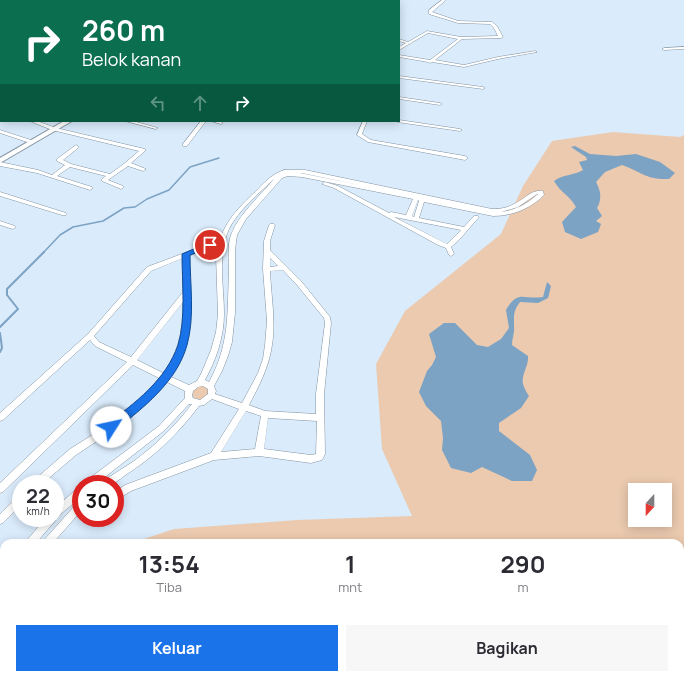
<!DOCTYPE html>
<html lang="id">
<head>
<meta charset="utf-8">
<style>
	body { margin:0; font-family:Manrope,sans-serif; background:#f7f7f7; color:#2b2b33; height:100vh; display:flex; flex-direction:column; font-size:15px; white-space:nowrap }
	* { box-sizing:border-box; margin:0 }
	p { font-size:13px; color:#7c7c81 }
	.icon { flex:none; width:22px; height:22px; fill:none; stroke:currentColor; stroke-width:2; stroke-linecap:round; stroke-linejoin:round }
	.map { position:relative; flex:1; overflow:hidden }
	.panel { position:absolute; left:0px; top:539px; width:684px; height:140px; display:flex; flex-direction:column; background:#fff; border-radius:12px 12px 0 0; box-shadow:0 2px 10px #0003 }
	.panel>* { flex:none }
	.banner { position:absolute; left:0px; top:0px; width:400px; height:122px; box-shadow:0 2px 10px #0003; background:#0b6e4f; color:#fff; overflow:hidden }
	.needle { width:26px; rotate:201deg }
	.fabs { position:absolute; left:628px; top:483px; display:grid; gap:8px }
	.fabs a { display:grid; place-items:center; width:44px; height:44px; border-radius:0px; background:#fff; box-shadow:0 2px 10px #0003; font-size:20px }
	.speed { position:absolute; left:12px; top:475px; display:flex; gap:8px; font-size:20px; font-weight:700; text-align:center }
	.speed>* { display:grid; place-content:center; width:52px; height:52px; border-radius:50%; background:#fff; box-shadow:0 2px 10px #0003; line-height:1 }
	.speed small { font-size:10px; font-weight:400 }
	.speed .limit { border:6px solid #d22; background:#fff; color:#111 }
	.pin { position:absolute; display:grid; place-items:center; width:34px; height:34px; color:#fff; margin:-17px; border:2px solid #fff; border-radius:50%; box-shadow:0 1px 4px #0007 }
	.me { position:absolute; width:44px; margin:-22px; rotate:55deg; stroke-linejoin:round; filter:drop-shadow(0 0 3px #0008) }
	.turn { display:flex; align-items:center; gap:14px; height:84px; padding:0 16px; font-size:18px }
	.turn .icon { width:52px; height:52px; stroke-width:2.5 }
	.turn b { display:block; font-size:28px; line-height:34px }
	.lanes { display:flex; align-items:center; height:38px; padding:0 16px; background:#0003; justify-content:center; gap:20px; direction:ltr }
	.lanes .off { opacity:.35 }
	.eta { display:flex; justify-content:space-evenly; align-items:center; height:68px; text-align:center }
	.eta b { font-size:24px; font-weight:700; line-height:28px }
	.button { display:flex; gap:8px; margin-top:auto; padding:8px 16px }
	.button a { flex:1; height:46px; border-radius:0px; background:#1a73e8; color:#fff; font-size:16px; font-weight:700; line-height:46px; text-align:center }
	.button a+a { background:#f7f7f7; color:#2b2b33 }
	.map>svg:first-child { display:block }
	.green { fill:#ebcaaf; fill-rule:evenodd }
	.water { fill:#7ca2c4 }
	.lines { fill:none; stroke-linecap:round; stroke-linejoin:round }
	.stream-far1 { stroke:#7ca2c4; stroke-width:1.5 }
	.stream { stroke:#7ca2c4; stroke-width:2 }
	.minor-casing { stroke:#8393a1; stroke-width:1 }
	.secondary-casing { stroke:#8393a1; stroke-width:2 }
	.minor { fill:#fff; fill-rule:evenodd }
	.secondary { fill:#fff; fill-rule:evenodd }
	.route { fill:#1a73e8; stroke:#114b97 }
</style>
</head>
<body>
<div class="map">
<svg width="684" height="679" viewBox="0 0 684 679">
	<rect width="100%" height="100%" fill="#daebfb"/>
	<g class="green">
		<path d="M 613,132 L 680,137 L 684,135 L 684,679 L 661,679 L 660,675 L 680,675 L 680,543 L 132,543 L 174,529 L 297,520 L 412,516 L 382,449 L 376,364 L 405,311 L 501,234 L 523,186 L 552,141 ZM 635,490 L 665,490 L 665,520 L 635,520 Z"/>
		<path d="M 204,386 L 208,388 L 208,395 L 202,400 L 194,398 L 192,394 C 193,388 198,386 204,386 Z"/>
		<polygon points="4,577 4,675 27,675 19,679 0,679 0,578"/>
		<path d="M 549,675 L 643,675 C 619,679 577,679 551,678 Z"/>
	</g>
	<g class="water">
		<path d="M 575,146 L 590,154 L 616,156 L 636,154 L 660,162 L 675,173 L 669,179 C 646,180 642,172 622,165 L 605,172 L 596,182 C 601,191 602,200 597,208 L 602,216 L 596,221 L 601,224 L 598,232 L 581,239 L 565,232 L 562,222 L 576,207 C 570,196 560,192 554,181 C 563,174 573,176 583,170 L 579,162 L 587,160 L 586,157 L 571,147 Z"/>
		<path d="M 547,282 L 551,286 L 548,298 L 538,303 L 520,302 C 513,311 514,315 514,326 C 515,332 512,338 512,345 L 528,356 C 529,366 521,374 523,384 C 524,388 527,393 529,396 L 521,408 L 499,423 L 499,431 L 530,455 L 537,470 L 532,481 L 512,481 L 482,467 L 471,473 L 451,468 L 442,450 L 443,438 L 441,421 L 426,406 L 419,392 L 427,371 L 432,365 L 436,357 L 429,334 L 444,323 L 455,323 L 477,345 L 488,347 L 501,339 L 509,328 L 506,310 C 518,289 523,300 543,297 Z"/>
		<polygon points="403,675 533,675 537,679 400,679"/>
	</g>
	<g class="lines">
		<polyline class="stream-far1" points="43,253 60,235 73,227 103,221 124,208 135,207 147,199 169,190 190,167 219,158"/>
		<g class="stream">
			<polyline points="0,327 18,309 7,295 7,289 44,252"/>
			<polyline points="0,333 2,348 0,352"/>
		</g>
		<defs>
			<g id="minor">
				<polygon points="14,0 19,0 13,1"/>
				<polygon points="56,0 61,0 55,1"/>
				<polygon points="115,0 120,0 114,1"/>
				<polygon points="142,0 147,0 141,1"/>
				<polygon points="352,0 357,0 351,1"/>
				<polygon points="442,0 446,0 432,12 458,21 492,22 497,26 503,37 501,38 462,39 435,60 464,65 498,57 535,51 537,52 498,59 464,67 432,62 430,63 428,62 399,57 399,55 430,60 458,39 428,33 399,50 399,47 406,43 399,41 399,39 408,42 427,31 461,37 498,36 494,28 490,24 458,23 429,14 429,10"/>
				<rect x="0" y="7" width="1" height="3"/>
				<rect x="0" y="29" width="1" height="2"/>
				<polygon points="684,47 684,49 664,50 662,49 664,48"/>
				<rect x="0" y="71" width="1" height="2"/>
				<polygon points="399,76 483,87 485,88 483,89 399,78"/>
				<rect x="0" y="87" width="1" height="2"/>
				<polygon points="399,97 440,103 442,104 440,105 399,99"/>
				<rect x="0" y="108" width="1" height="3"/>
				<polygon points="399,120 460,129 462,130 460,131 397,122 397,121 399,121"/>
				<polygon points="30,121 37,121 56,128 145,149 145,151 131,163 146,169 143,171 128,166 108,180 123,186 124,187 121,189 102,181 102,179 106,176 70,167 57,176 92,187 93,188 90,190 37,173 0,166 0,162 38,170 52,175 65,165 57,161 57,159 76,145 79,147 78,148 63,160 71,164 110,174 125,163 139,151 52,130"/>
				<polygon points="125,121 133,121 158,128 156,129"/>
				<polygon points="201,121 206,121 187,146 183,146 183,144"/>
				<polygon points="211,121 219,121 223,123 221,124"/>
				<polygon points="363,121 367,121 362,134 371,140 465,156 468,158 465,160 368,142 357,135"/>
				<polygon points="0,130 34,141 35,142 30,143 0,133"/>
				<path d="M 284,170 L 305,170 L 492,209 C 500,209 507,208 514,204 C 524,200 531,189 543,191 L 544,195 C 530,209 512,216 493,216 L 424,202 L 419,218 L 464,227 L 474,216 L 478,216 L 479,217 L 459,240 L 451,247 L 454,254 L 451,256 L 449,255 L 446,248 L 438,245 L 334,188 L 322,184 L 325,182 L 338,186 L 389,213 L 391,212 L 406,215 L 413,199 L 302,177 L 288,176 L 282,178 L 246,219 L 237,235 L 235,250 L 235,313 L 232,342 L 228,356 L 222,371 L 214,386 L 216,391 L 215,394 L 242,403 L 258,373 L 263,359 L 265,345 L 267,321 L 263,269 L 264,241 L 269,225 L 270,224 L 274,224 L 275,225 L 270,241 L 270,250 L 301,281 L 330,317 L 331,323 L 324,394 L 325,454 L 322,460 L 311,463 L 259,456 L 214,460 L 131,491 L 115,501 L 115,492 L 125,485 L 211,453 L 239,409 L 212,399 L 204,405 L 199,406 C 178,434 154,457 124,476 C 120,479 116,483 111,484 C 108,484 105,484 102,484 L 103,481 C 113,474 124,468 134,461 C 156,445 175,426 192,404 L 189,404 L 165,430 L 96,484 L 85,484 L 86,481 L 159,426 L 185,398 L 185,391 L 165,381 L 150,401 L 127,421 L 76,455 L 42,484 L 32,484 L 33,481 L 70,449 L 121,417 L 144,397 L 159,378 L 133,365 L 3,492 L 0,493 L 0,483 L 127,362 L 95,346 L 90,340 L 3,420 L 0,421 L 0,413 L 88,334 L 147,267 L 211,243 L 213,244 L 214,245 L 213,246 L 189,256 C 189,296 196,342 169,376 L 189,385 L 197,381 L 201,374 L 211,350 L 216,332 L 218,314 L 216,256 C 221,225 235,211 257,190 C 265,182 272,174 284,170 ZM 300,173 L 305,174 L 364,186 L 302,173 ZM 274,179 C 260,196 238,215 231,235 C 227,246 229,260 229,272 C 227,313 230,344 209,382 L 205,380 C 216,360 224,337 224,314 C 224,285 217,256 229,229 C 238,211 259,193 274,179 ZM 537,194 L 538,194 C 527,204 516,210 501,212 L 518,207 ZM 418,200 L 419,201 L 414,217 L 412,216 ZM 394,217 L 461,230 L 447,244 ZM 183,258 L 183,292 L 131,357 L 99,342 L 94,336 L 151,271 ZM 270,258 L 278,266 L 270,267 ZM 283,270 L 297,285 L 324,318 L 325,323 L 316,394 L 316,414 L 265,411 L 249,405 C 259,386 269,367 272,345 C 276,321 271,296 270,271 ZM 183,302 C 183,328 180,351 163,373 L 137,360 ZM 203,386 L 208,389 L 208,394 L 200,400 L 193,398 L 192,396 L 193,391 L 198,387 ZM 246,411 L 261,416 L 255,449 L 221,452 ZM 268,418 L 317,421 L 316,454 L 311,455 L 264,449 Z"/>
				<polygon points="0,192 66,213 67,214 66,215 62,215 0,196"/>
				<polygon points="0,221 15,226 16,227 13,229 0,225"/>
				<polygon points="81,487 81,497 56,518 55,521 36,543 25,543 27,540 46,518 55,518 55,508 78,488"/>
				<polygon points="21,495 21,505 3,523 0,524 0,514 18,496"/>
				<polygon points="81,501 81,511 53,543 42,543 44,540 78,502"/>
				<polygon points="4,564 4,574 0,575 0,565"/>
				<polygon points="680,610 684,612 684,623 680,621"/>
				<polygon points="4,630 4,640 0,642 0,632"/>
				<rect x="680" y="660" width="4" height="10"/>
			</g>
			<g id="secondary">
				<polygon points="275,0 282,0 274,1"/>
				<polygon points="64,121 72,121 0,163 0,158"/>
			</g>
		</defs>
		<use href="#minor" class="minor-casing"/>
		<use href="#secondary" class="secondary-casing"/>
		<use href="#minor" class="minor"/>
		<use href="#secondary" class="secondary"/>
	</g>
	<path class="route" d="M 210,242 L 213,243 L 213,247 L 190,255 C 190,284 195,317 187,345 C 177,382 143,408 115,430 L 107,430 L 106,427 L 107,424 C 135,403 166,380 178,345 C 186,319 182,282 182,254 Z"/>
</svg>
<div class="fabs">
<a><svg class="needle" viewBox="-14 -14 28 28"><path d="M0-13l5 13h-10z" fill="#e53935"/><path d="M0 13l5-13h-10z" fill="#7c7c81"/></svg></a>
</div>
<div class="speed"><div>22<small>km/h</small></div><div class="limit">30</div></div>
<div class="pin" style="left:210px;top:245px;background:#d93025"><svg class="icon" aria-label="arrive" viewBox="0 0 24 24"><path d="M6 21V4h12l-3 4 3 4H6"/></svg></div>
<svg class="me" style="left:111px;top:427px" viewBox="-20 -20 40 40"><circle r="19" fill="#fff"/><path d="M0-13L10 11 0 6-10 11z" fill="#1a73e8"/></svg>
<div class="banner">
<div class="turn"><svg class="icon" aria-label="right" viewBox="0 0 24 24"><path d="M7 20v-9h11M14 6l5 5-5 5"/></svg><div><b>260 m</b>Belok kanan</div></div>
<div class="lanes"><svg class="icon off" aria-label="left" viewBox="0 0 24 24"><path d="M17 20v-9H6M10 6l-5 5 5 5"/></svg><svg class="icon off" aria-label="ahead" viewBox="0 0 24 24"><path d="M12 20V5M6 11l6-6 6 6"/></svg><svg class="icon" aria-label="right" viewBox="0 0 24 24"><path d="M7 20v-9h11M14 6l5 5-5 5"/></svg></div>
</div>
<section class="panel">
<div class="eta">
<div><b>13:54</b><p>Tiba</p></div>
<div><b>1</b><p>mnt</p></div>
<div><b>290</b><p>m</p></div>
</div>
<div class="button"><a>Keluar</a><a>Bagikan</a></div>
</section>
</div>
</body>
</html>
